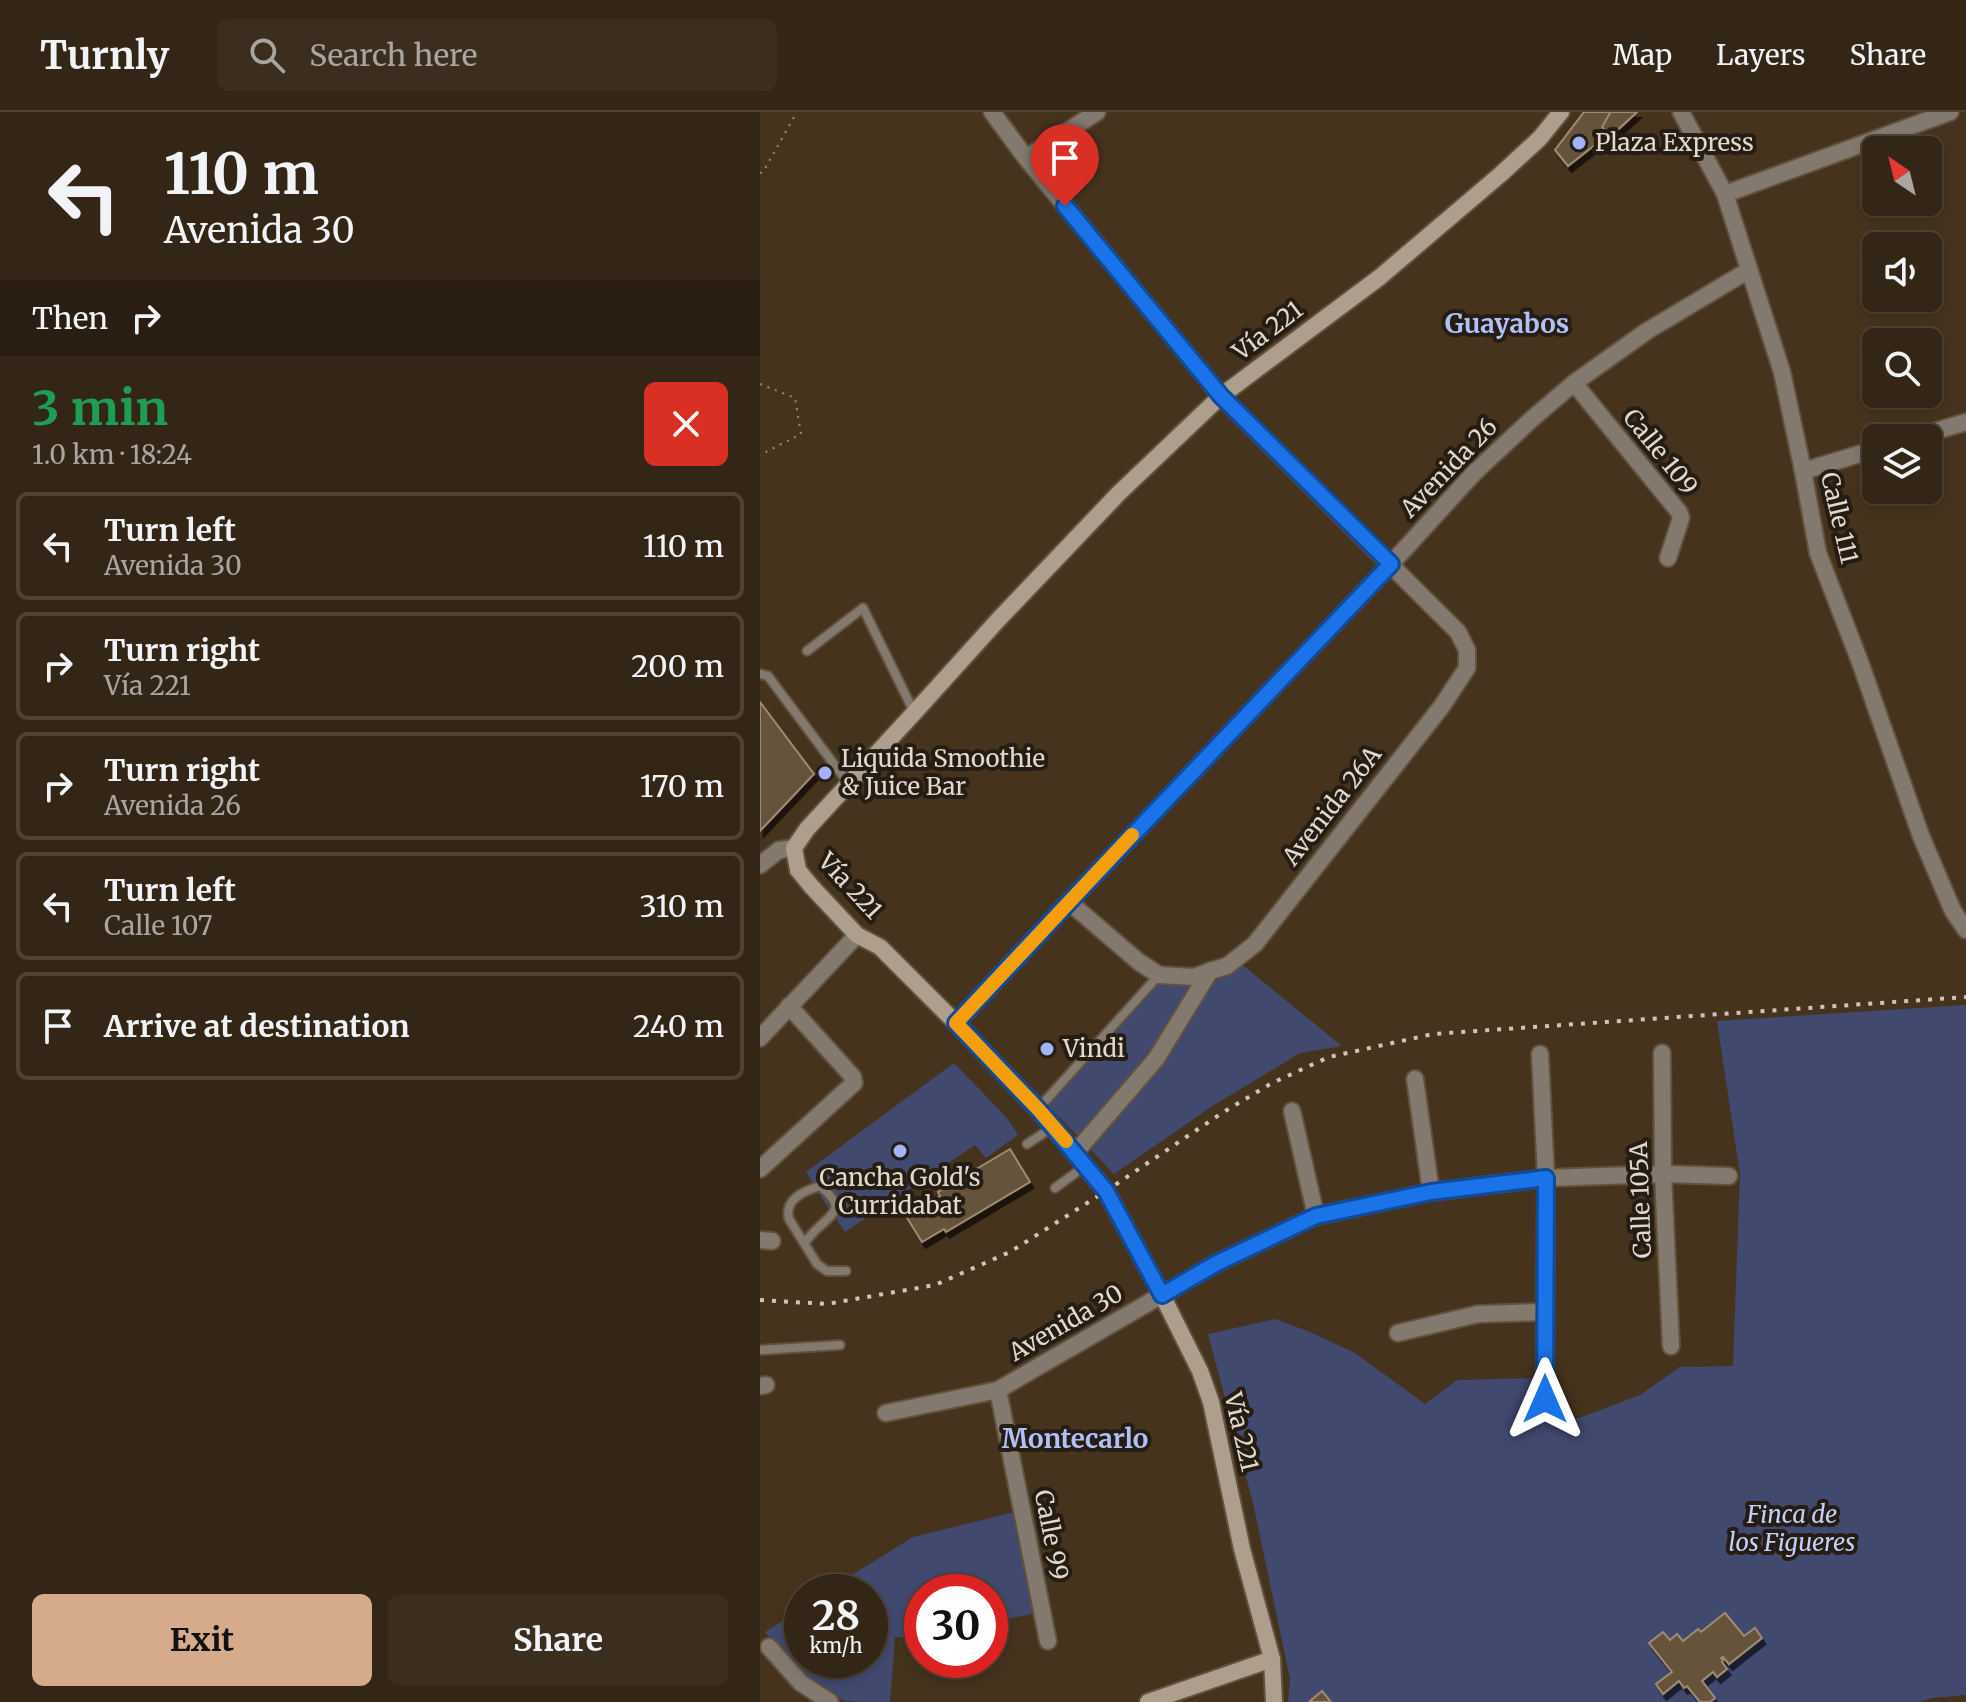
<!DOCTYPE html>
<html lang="en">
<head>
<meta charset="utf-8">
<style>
	body { margin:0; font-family:Merriweather,serif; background:#3c2e1f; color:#f1f3f6; height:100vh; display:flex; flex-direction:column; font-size:30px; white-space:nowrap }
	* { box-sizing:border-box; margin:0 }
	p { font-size:26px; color:#a9a5a1 }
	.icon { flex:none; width:44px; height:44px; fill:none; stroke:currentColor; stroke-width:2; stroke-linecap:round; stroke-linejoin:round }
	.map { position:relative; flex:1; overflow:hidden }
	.panel { display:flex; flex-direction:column; background:#342616; width:760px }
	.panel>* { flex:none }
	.top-card { background:#342616; color:#f1f3f6; overflow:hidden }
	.needle { width:52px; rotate:325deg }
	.controls { position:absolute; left:1102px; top:24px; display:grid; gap:16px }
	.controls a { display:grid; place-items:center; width:80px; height:80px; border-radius:12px; background:#342616; box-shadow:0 4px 12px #0003,0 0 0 2px #4e4335; font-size:40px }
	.speed { position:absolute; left:24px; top:1462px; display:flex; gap:16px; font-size:40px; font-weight:700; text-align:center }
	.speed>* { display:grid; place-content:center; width:104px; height:104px; border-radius:50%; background:#342616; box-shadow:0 4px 12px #0003,0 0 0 2px #4e4335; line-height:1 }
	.speed small { font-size:20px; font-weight:400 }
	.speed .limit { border:12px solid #d22; background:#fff; color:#111 }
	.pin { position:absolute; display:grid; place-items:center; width:68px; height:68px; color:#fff; margin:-82px -34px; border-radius:50% 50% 50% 0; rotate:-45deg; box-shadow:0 0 8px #0007 }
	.pin .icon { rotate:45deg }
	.me { position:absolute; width:88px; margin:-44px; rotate:0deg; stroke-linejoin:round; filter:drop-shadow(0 0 6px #0008) }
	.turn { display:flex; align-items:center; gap:28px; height:168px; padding:0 32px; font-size:36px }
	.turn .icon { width:104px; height:104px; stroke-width:2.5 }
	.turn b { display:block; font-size:56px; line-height:68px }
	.then { display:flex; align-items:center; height:76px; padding:0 32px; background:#0003; gap:16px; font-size:30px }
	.round { display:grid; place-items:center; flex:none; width:84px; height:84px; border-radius:12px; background:#3c2e1f }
	.summary { display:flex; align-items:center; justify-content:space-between; height:136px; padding:0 32px }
	h1 { font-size:48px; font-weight:700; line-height:60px; color:#1e9e55 }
	.button { display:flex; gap:16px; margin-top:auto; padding:16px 32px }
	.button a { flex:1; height:92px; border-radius:12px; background:#d6ab8b; color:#111; font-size:32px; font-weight:700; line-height:92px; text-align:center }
	.button a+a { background:#3c2e1f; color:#f1f3f6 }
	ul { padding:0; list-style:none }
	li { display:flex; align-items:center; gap:24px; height:108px; margin:0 16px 12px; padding:0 16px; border:4px solid #4e4335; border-radius:12px }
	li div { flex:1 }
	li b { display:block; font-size:30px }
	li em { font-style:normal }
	header { display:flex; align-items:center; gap:48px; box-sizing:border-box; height:112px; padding:0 40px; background:#342616; border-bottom:2px solid #4e4335 }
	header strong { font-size:38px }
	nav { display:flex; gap:44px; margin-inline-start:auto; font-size:28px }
	.search { width:560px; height:72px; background:#3c2e1f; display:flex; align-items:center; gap:20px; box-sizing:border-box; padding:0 28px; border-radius:12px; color:#a9a5a1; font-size:30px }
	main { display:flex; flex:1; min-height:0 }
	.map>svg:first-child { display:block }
	.green { fill:#41496f }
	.building { fill:#66523b; stroke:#a08b72; stroke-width:2; filter:url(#shadow) }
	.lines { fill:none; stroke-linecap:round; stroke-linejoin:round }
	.lane-casing { stroke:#62513d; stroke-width:12 }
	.street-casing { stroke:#62513d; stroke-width:20 }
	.secondary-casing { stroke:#62513d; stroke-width:20 }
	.path { stroke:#9b8b7b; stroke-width:2; stroke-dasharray:2 6; stroke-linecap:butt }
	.lane { stroke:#83796f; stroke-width:8 }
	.street { stroke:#83796f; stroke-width:16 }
	.secondary { stroke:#ad9e8e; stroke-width:16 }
	.rail { stroke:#d1c4b7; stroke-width:4; stroke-dasharray:4 8; stroke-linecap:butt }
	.route-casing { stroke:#114b97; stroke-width:20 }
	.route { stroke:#1a73e8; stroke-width:14 }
	.slow { stroke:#f59e0b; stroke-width:14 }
	.poi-dot { fill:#a2b2fd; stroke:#251d13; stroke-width:3 }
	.labels { text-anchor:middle; stroke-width:8; stroke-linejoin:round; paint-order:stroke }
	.poi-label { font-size:24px; fill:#e4d8cc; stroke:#251d13; text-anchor:start }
	.street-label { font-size:24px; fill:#e4d8cc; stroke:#251d13 }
	.park-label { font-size:24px; font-style:italic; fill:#c4cffc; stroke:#251d13 }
	.neighbourhood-label { font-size:26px; font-weight:bold; fill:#b3c0f8; stroke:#251d13 }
</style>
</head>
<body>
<header>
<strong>Turnly</strong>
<div class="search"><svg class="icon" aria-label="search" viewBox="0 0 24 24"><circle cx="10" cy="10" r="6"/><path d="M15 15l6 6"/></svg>Search here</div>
<nav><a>Map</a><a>Layers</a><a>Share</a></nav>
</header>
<main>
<section class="panel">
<div class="top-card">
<div class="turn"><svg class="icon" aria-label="left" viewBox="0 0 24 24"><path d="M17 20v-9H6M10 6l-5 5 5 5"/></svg><div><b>110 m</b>Avenida 30</div></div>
<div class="then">Then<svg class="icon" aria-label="right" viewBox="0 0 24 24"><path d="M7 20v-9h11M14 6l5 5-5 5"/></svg></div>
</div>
<div class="summary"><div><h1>3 min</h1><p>1.0 km · 18:24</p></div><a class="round" style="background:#d93025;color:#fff"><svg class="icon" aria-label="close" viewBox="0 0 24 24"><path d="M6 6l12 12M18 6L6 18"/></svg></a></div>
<ul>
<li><svg class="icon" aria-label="left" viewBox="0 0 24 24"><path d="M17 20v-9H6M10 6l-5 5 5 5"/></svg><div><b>Turn left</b><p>Avenida 30</p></div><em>110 m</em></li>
<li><svg class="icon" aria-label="right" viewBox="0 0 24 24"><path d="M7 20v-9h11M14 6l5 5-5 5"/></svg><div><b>Turn right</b><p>Vía 221</p></div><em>200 m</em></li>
<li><svg class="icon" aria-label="right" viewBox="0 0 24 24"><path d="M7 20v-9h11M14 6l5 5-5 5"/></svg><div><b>Turn right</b><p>Avenida 26</p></div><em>170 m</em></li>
<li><svg class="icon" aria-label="left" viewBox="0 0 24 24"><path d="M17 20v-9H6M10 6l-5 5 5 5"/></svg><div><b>Turn left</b><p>Calle 107</p></div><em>310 m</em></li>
<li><svg class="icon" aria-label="arrive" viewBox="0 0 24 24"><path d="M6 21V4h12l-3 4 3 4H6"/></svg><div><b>Arrive at destination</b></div><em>240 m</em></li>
</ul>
<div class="button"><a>Exit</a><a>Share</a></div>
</section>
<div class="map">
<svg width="1206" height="1590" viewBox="0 0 1206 1590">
	<defs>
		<filter id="shadow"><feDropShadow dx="3.5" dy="6" stdDeviation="0" flood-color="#0009"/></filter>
	</defs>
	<rect width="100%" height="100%" fill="#46331e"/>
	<g class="green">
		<polygon points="475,847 582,934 540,941 454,993 354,1062 280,985 340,922 391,862 428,865"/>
		<polygon points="1206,893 1206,1583 1172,1586 1160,1590 528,1590 530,1567 493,1391 448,1222 515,1207 550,1220 595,1241 665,1292 697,1268 773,1266 780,1310 819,1306 880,1283 920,1255 973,1254 980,1062 957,909"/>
		<polygon points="194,951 247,1006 258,1023 226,1046 215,1033 85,1120 64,1090 46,1060"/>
		<path d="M 255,1400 L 275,1501 L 230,1511 L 230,1480 L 162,1480 L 162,1525 L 135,1525 L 130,1590 C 116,1590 98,1590 86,1589 C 54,1580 26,1543 5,1520 L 39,1498 L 42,1503 L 42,1548 L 110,1548 L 110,1480 L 85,1480 L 79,1471 L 153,1425 Z"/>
	</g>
	<g class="building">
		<polygon points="824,0 877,0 851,24 849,22 808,54 795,38"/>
		<polygon points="849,0 877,0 851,24 842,15 850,1"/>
		<polygon points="0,590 54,662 0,719"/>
		<polygon points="250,1037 270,1070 186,1120 184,1117 162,1130 146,1104 180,1084 178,1080"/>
		<polygon points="79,1471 85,1480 65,1480"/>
		<polygon points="965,1501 984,1524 995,1516 1002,1526 969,1552 963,1545 961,1546 963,1548 962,1550 967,1557 957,1565 953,1560 942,1569 955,1586 950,1590 940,1590 927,1574 924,1576 919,1569 903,1582 896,1572 912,1560 889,1531 903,1520 910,1528 917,1522 923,1529 938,1517 941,1520"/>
		<polygon points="562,1579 571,1590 549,1590"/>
	</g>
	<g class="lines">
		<defs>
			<g id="lane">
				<polyline points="47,539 103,496 154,600"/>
				<polyline points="0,562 8,564 88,671"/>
				<polyline points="278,997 399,863"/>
				<polyline points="267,1032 293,1015"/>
				<polyline points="295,1076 325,1054"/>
				<path d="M 44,1131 C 49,1126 53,1120 58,1116 C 76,1099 85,1095 60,1074 C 44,1079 24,1087 29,1107 L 57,1152 L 67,1159 L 86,1159"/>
				<polyline points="0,1238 80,1233"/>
			</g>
			<g id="street">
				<polyline points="232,0 266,46 461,284 698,520 707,538 707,556 682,594 495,832 467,854 450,859 434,865 399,863 379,850 309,790"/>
				<polyline points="921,0 965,82 1022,260 1043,359 1058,441 1100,550 1161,724 1193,799 1206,818"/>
				<polyline points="266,46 337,0"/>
				<polyline points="965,82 1190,0"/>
				<polyline points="814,271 919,400 921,406 908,446"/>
				<polyline points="1153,326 1206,310"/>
				<polyline points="1043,359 1116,337"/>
				<polyline points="0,753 19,738 34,736"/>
				<polyline points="196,911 309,790 631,452 714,361 773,306 814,271 887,219 989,158"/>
				<polyline points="0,926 97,823"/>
				<polyline points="902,941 903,1062 911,1234"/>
				<polyline points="780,942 786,1066 785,1287"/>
				<polyline points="655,967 671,1080"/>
				<polyline points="532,999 556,1104"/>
				<polyline points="315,1041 396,947 450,859"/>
				<polyline points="0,1057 94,971 93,965 29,894"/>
				<polyline points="0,1128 12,1129"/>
				<polyline points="638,1221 718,1202 785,1200"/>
				<polyline points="0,1274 6,1273"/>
				<polyline points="238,1278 288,1529"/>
				<polyline points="126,1301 238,1278 457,1151 556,1104 671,1080 786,1066 903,1062 969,1064"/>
				<polyline points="9,1535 41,1571 70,1590"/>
			</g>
			<g id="secondary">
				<polyline points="388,1590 512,1547"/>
				<polyline points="514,1590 512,1547 482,1437 451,1290 440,1259 402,1183 346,1079 278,997 196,911 120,835 97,823 51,774 38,758 34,736 47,717 154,601 238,508 359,381 461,284 620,165 741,62 780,26 801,0"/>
			</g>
		</defs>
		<use href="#lane" class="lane-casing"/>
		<use href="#street" class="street-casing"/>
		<use href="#secondary" class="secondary-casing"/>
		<g class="path">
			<polyline points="0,61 3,60 37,0"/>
			<polyline points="0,272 35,286 41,322 0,343"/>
		</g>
		<use href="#lane" class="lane"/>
		<use href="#street" class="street"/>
		<use href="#secondary" class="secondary"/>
		<polyline class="rail" points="0,1188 67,1192 175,1173 250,1140 346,1079 462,1001 512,971 569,945 673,922 1206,885"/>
	</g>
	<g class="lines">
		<defs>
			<polyline id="route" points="305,94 461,284 631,452 309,790 196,911 278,997 346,1079 402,1183 457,1151 556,1104 671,1080 786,1066 785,1287"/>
		</defs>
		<use href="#route" class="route-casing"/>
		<use href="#route" class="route"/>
		<polyline class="slow" points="306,1029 278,997 196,911 372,723"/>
	</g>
	<g class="poi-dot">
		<circle cx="819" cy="31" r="8"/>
		<circle cx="65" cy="661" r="8"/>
		<circle cx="287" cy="937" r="8"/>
		<circle cx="140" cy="1039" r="8"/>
	</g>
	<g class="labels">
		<g class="poi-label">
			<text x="835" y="39">Plaza Express</text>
			<text x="81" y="655">Liquida Smoothie<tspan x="81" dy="28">&amp; Juice Bar</tspan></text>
			<text x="303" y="945">Vindi</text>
			<text x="140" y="1074" text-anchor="middle">Cancha Gold's<tspan x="140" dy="28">Curridabat</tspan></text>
		</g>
		<g class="street-label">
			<text transform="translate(508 219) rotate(-37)" y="8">Vía 221</text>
			<text transform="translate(900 340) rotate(51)" y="8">Calle 109</text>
			<text transform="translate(689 356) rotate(-46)" y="8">Avenida 26</text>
			<text transform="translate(1079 406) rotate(77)" y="8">Calle 111</text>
			<text transform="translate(572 694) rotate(-52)" y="8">Avenida 26A</text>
			<text transform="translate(90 774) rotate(47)" y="8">Vía 221</text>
			<text transform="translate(881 1088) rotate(-92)" y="8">Calle 105A</text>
			<text transform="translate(306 1211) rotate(-30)" y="8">Avenida 30</text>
			<text transform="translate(481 1320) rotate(77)" y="8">Vía 221</text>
			<text transform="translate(291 1423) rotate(79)" y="8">Calle 99</text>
		</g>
		<g class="park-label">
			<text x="1032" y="1411">Finca de<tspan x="1032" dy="28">los Figueres</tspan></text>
		</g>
		<g class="neighbourhood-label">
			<text x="747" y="221">Guayabos</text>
			<text x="315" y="1336">Montecarlo</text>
		</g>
	</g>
</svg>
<div class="controls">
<a><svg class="needle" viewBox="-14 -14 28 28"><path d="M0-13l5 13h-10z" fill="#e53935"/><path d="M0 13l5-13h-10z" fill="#a9a5a1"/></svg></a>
<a><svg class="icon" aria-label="sound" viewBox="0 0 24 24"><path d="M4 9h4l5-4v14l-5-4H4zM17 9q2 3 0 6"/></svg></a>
<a><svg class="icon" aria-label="search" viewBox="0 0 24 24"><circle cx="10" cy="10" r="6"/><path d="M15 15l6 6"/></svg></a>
<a><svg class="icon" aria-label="layers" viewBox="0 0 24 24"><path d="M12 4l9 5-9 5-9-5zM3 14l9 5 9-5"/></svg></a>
</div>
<div class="speed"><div>28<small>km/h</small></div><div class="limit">30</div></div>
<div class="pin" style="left:305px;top:94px;background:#d93025"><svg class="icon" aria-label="arrive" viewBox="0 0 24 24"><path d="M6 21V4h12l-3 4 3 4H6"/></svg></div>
<svg class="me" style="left:785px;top:1287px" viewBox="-20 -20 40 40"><path d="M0-17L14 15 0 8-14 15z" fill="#1a73e8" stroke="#fff" stroke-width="4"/></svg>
</div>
</main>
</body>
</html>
